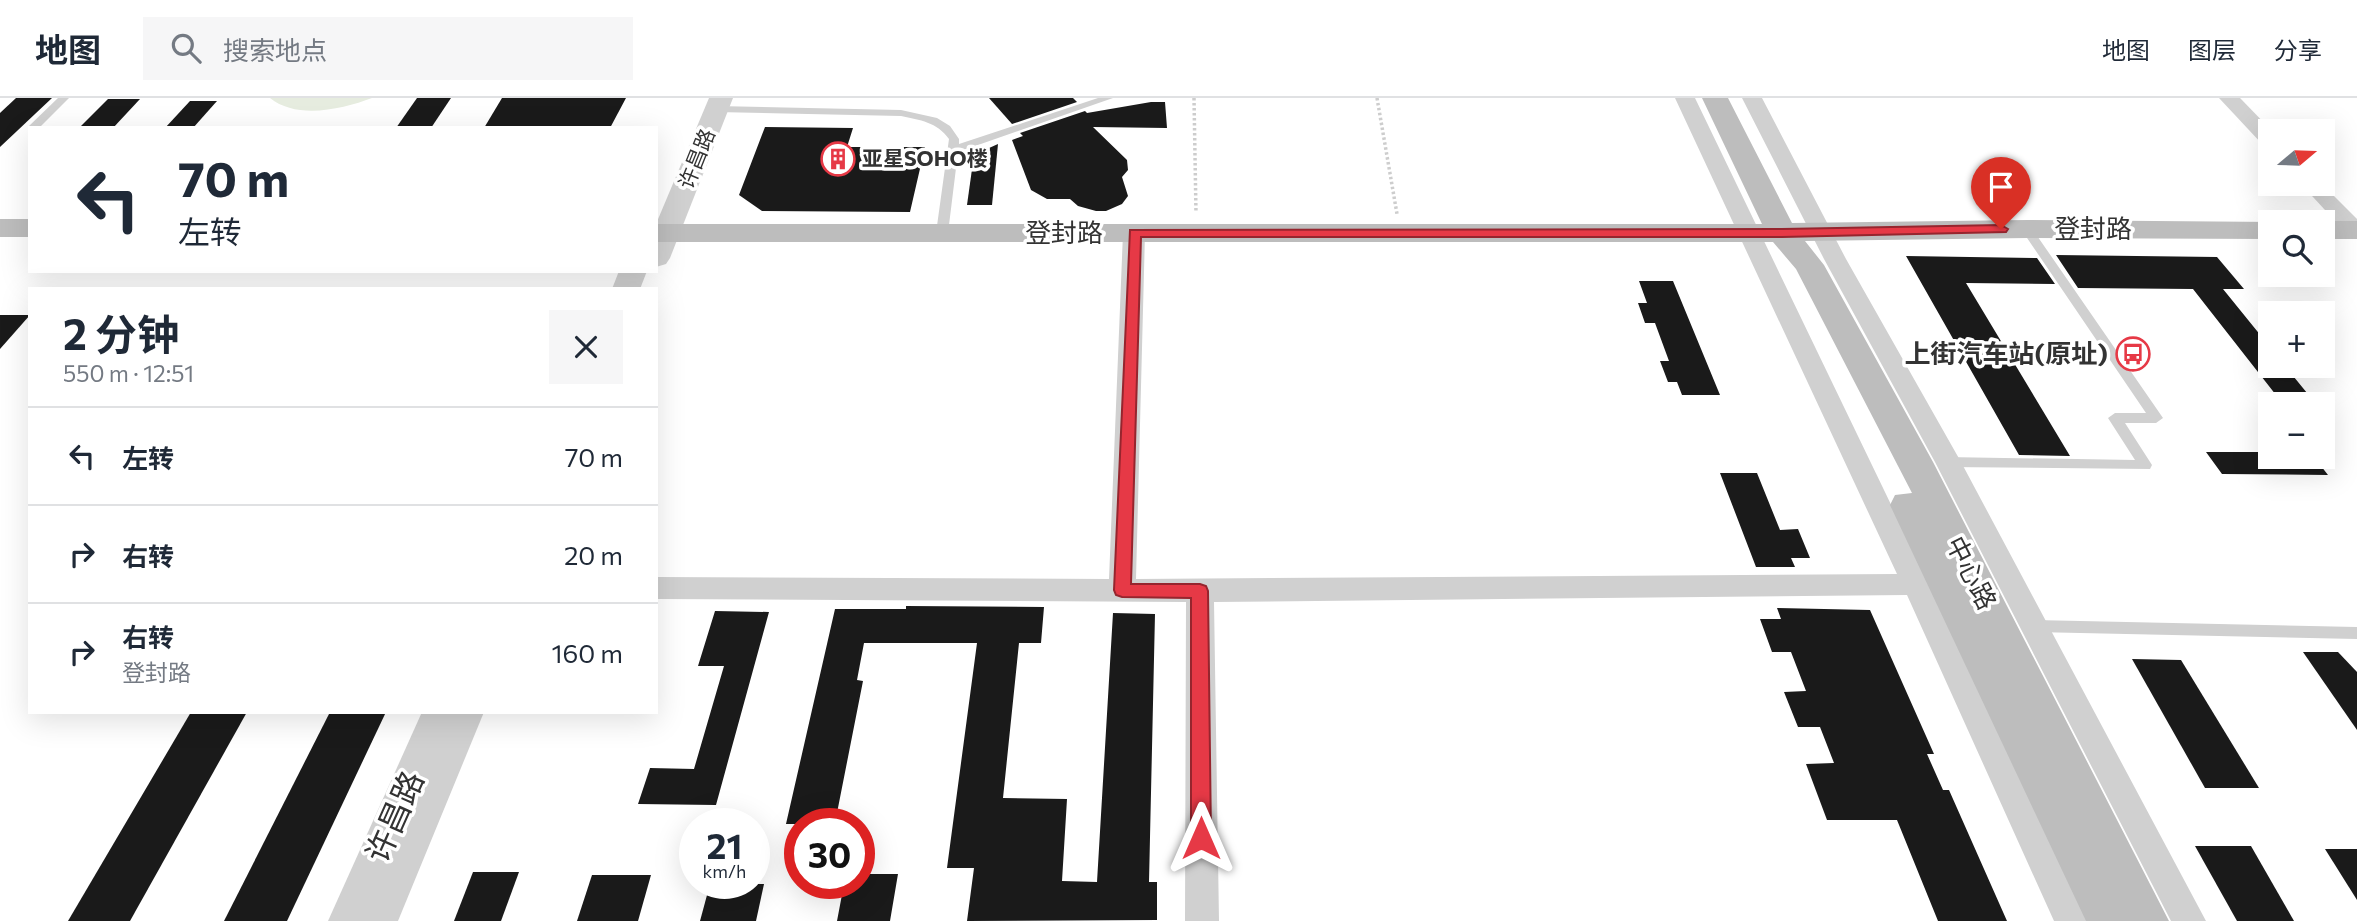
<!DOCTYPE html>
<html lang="zh">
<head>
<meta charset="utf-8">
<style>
	body { margin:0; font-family:Commissioner,"Noto Sans SC",sans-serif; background:#f6f6f7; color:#1f2937; height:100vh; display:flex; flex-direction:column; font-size:26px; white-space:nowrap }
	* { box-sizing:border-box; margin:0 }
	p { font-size:23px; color:#747a83 }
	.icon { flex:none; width:38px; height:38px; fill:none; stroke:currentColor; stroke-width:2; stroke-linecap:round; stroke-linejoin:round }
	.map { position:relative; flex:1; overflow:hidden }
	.side { position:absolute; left:28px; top:189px; width:630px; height:427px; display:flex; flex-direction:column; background:#fff; border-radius:0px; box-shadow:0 7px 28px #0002 }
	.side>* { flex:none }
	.hud { position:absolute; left:28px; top:28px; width:630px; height:147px; border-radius:0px; box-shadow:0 7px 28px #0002; background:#fff; color:#1f2937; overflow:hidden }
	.needle { width:46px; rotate:71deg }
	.buttons { position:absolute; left:2258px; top:21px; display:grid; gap:14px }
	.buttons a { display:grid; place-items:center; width:77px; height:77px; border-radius:0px; background:#fff; box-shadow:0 7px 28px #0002; font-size:35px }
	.speed { position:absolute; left:679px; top:710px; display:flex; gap:14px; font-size:35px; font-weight:700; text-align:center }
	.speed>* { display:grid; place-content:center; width:91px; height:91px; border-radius:50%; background:#fff; box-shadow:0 7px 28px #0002; line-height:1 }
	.speed small { font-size:18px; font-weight:400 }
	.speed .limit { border:10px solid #d22; background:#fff; color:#111 }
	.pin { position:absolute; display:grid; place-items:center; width:60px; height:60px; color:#fff; margin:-72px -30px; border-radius:50% 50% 50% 0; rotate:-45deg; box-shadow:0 0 7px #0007 }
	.pin .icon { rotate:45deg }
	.me { position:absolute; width:77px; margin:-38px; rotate:0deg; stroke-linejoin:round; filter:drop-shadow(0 0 5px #0008) }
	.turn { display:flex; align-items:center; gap:24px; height:147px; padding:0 35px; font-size:32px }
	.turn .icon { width:91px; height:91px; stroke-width:2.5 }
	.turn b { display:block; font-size:49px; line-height:60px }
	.round { display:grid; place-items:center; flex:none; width:74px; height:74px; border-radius:0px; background:#f6f6f7 }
	.head { display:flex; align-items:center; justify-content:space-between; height:119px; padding:0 35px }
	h1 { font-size:42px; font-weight:700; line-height:52px }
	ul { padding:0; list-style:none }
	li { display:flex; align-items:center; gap:21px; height:98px; padding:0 35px; border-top:2px solid #e0e1e3 }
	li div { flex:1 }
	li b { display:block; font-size:26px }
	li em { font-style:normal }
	header { display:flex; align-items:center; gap:42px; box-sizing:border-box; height:98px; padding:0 35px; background:#fff; border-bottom:2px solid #e0e1e3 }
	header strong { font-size:33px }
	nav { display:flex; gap:38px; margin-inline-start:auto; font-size:24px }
	.search { width:490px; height:63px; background:#f6f6f7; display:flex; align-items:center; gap:18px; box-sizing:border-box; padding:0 24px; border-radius:0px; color:#747a83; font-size:26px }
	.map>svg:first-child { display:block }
	.green { fill:#e6ecdf }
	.building { fill:#1a1a1a }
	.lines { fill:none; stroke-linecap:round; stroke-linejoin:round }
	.path { stroke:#cdcdcd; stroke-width:3.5; stroke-dasharray:2.5 2.5; stroke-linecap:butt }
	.service { fill:#d0d0d0; fill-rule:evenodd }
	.minor { fill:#d0d0d0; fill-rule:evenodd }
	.tertiary { fill:#d0d0d0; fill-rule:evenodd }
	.secondary { fill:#bdbdbd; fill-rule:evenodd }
	.route { fill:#e63946; stroke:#96252e; stroke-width:2 }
	.labels { text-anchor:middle; stroke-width:7; stroke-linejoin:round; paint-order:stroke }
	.far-street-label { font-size:21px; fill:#333; stroke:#fff }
	.far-poi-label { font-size:21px; font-weight:bold; fill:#333; stroke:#fff; text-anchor:start }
	.street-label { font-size:26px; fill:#333; stroke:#fff }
	.poi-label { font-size:26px; font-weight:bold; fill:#333; stroke:#fff; text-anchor:end }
	.near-street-label { font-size:32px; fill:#333; stroke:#fff }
</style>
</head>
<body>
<header>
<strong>地图</strong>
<div class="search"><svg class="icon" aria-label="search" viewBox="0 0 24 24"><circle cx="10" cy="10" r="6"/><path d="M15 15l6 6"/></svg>搜索地点</div>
<nav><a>地图</a><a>图层</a><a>分享</a></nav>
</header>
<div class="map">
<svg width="2357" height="823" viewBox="0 0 2357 823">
	<rect width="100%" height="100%" fill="#fff"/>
	<path class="green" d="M 270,0 L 372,0 C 343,11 297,22 270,0 Z"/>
	<g class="building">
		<polygon points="16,0 52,0 0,49 0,15"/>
		<polygon points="417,0 451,0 431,30 396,30"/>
		<polygon points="502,0 626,0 610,30 484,30"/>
		<polygon points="989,0 1073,0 1077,4 1012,26"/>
		<polygon points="108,1 140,1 113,30 79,30"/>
		<polygon points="190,3 217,3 193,30 165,30"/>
		<polygon points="1151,4 1165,4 1167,30 1093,29 1127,62 1128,72 1122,79 1128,98 1122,106 1106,113 1096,113 1078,108 1070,101 1047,101 1031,92 1012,42 1023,38 1020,35 1085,13 1087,15"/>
		<polygon points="765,29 853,30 847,49 925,49 910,114 762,113 739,97"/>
		<polygon points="998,46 992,107 967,107 973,64 978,55"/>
		<polygon points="2056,157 2217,159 2244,191 2223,191 2270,249 2270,268 2285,268 2316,306 2283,306 2193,191 2078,190"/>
		<polygon points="1906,158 2037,160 2055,186 1966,185 2070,358 2019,357"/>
		<polygon points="1639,183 1673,183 1720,297 1682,297 1677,284 1668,284 1660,263 1669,263 1655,225 1645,225 1638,205 1647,205"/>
		<polygon points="0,217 30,217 0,251"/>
		<polygon points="2206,354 2270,354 2270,359 2314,359 2328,377 2222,376"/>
		<polygon points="1720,375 1757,375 1780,432 1798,431 1810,460 1791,460 1795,469 1756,469"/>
		<polygon points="906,508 1044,509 1041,545 1019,545 1003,700 1067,701 1062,783 1097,784 1113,515 1155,516 1149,784 1157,784 1157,822 967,823 974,770 947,770 977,545 864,545 857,582 863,583 836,720 829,720 828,726 786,726 835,511 906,511"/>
		<polygon points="1777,510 1870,512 1934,656 1927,656 1943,692 1949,692 2007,823 1938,823 1897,722 1827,722 1806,666 1834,665 1820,629 1798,629 1784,594 1806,593 1791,554 1772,554 1760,521 1781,521"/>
		<polygon points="715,513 769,514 716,707 638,706 650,670 694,671 724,568 698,568"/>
		<polygon points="2303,554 2338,554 2357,574 2357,632"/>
		<polygon points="2132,561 2181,562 2259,690 2205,690"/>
		<polygon points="191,614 247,614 130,823 68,823"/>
		<polygon points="330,614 386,614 287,823 224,823"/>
		<polygon points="2195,748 2251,748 2294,823 2237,823"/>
		<polygon points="2325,751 2357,751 2357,802"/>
		<polygon points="473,774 519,774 501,823 454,823"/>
		<polygon points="859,776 898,776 890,823 837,823 844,786 859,786"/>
		<polygon points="592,777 651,777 638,823 577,823"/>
		<polygon points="710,786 764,786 756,823 700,823"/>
	</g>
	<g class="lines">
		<g class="path">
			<polyline points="1194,0 1196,115"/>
			<polyline points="1377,0 1397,116"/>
		</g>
		<g class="service">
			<polygon points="58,0 69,0 39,30 30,30 29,32 29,28"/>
			<path d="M 1098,0 L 1113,0 L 958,54 L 948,135 L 942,139 L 936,135 L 949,41 C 937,24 920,22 901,18 L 716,14 L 711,11 L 716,8 L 901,12 L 937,20 L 950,28 L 959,41 L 959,46 Z"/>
			<polygon points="2027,128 2031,129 2163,320 2156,325 2125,325 2152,367 2150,371 1945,369 1938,364 1945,359 2135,362 2108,320 2115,315 2146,315 2021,131"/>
			<polygon points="2034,522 2357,529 2357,541 2034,534 2029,532 2026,528 2029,524"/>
		</g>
		<g class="minor">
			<polygon points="1675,0 1695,0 1924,475 1947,475 1957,478 1961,486 1957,494 1934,497 2088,823 2054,823 1907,497 1214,504 1219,823 1185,823 1186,504 656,501 656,479 1109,481 1123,135 1126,130 1142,130 1145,135 1136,481 1897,476"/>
			<polygon points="1742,0 1762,0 1846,161 1961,364 2206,823 2171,823 1935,364 1824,161"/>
			<polygon points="2219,0 2240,0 2272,33 2270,49 2263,47"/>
			<polygon points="2301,86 2322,86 2357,121 2357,140 2349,138"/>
		</g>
		<g class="tertiary">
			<polygon points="709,0 733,0 670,160 666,166 656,169 656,126"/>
			<polygon points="619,173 647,173 640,191 612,191"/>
			<polygon points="422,614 484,614 398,823 328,823"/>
		</g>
		<g class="secondary">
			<polygon points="1702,0 1728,0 1792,125 2027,122 2276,124 2270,124 2270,141 2027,140 1805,143 1824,167 1933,364 2169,823 2086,823 1890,407 1895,397 1912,395 1796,171 1773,144 656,144 656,126 1762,126"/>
			<rect x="0" y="121" width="30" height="18"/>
			<polygon points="2322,123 2357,123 2357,141 2322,141 2322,124 2316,124"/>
		</g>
	</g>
	<polygon class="route" points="2001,127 2008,131 2006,134 1782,139 1141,139 1131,486 1200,486 1206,488 1208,493 1211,740 1208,747 1201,749 1194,747 1191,740 1191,500 1122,499 1116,497 1114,492 1130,132 1782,131"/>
	<defs>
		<symbol id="building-ring" viewBox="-11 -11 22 22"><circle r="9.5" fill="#fff" stroke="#e63946" stroke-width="1.5"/><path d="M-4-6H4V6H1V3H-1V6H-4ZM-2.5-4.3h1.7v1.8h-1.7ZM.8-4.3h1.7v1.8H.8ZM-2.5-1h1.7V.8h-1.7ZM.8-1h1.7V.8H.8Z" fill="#e63946"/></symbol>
		<symbol id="bus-ring" viewBox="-11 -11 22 22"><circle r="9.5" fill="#fff" stroke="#e63946" stroke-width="1.5"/><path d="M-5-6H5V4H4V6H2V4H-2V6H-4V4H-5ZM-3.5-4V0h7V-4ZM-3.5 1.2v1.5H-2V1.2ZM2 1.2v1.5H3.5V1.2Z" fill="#e63946"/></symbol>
	</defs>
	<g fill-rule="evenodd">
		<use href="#building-ring" x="819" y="42" width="38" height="38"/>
		<use href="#bus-ring" x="2114" y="237" width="38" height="38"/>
	</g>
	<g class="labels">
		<g class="far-street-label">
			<text transform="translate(697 61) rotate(-68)" y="7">许昌路</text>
		</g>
		<g class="far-poi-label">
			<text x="862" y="68">亚星SOHO楼</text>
		</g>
		<g class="street-label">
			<text x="2093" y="140">登封路</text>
			<text x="1064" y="144">登封路</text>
			<text transform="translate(1971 475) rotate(63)" y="9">中心路</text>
		</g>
		<g class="poi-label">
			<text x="2108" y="265">上街汽车站(原址)</text>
		</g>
		<g class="near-street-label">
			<text transform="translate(395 719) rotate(-66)" y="11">许昌路</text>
		</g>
	</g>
</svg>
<div class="buttons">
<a><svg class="needle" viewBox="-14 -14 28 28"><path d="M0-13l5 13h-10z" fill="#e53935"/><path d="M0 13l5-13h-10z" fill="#747a83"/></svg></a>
<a><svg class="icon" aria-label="search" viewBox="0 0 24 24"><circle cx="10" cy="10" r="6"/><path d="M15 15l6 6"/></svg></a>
<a>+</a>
<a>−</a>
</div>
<div class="speed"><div>21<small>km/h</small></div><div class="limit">30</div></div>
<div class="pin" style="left:2001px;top:131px;background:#d93025"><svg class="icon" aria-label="arrive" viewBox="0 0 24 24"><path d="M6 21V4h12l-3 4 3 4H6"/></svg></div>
<svg class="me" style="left:1201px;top:740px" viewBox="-20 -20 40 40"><path d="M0-17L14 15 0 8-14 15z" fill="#e63946" stroke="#fff" stroke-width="4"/></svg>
<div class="hud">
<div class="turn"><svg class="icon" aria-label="left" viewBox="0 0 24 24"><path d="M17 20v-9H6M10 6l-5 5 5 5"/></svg><div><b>70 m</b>左转</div></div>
</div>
<section class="side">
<div class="head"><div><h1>2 分钟</h1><p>550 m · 12:51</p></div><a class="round"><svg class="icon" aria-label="close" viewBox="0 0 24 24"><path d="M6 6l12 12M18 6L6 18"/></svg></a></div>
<ul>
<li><svg class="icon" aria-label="left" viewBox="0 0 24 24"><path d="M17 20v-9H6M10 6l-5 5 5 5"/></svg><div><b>左转</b></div><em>70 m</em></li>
<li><svg class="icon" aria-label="right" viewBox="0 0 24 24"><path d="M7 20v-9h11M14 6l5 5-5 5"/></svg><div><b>右转</b></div><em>20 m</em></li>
<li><svg class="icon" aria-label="right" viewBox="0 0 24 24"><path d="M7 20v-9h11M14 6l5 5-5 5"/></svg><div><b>右转</b><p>登封路</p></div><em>160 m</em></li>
</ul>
</section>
</div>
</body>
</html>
